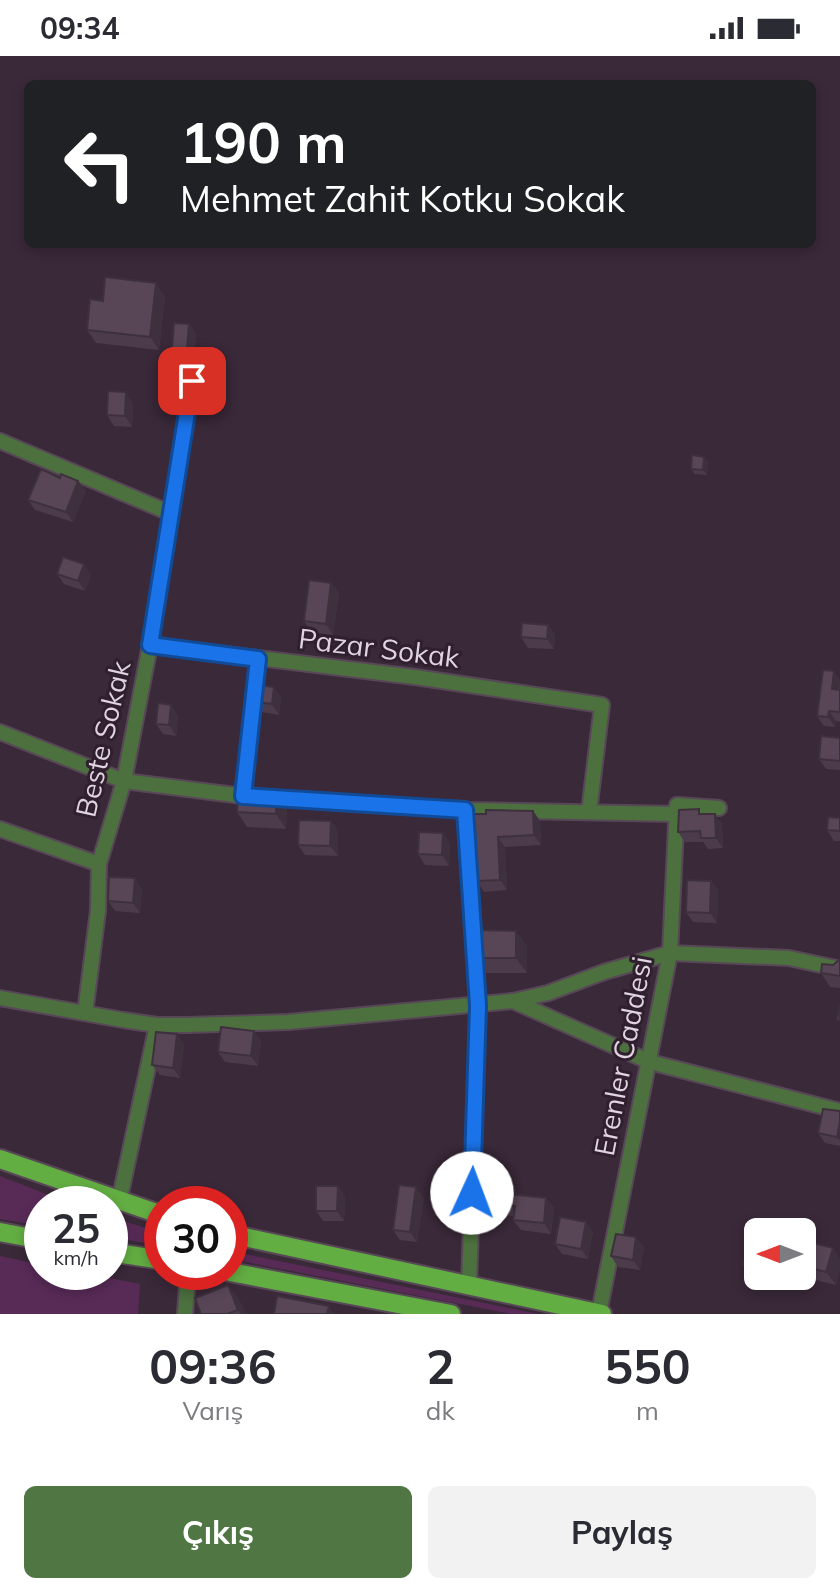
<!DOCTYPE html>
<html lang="tr">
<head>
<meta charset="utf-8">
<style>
	body { margin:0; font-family:Mulish,sans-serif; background:#f2f2f3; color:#2b2b33; height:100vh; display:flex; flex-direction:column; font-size:30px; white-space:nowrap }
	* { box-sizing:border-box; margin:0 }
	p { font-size:26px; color:#7c7c81 }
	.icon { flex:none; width:44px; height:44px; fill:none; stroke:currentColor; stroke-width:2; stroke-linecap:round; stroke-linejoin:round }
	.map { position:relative; height:1258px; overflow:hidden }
	.sheet { display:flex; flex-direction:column; background:#fff; flex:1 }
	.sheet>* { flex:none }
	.hud { position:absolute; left:24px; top:24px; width:792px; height:168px; border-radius:12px; box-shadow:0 4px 12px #0003; background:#202124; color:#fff; overflow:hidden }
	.needle { width:52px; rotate:270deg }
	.buttons { position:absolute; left:744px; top:1162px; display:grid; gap:16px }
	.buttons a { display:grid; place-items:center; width:72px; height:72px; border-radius:12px; background:#fff; box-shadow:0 4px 12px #0003; font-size:40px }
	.speed { position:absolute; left:24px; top:1130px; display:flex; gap:16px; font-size:40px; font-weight:700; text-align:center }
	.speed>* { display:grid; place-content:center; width:104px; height:104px; border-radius:50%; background:#fff; box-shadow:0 4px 12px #0003; line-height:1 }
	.speed small { font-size:20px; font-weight:400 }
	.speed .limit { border:12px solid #d22; background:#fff; color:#111 }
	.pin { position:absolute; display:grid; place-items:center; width:68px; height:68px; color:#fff; margin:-34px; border-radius:16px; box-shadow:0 4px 12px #0006 }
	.me { position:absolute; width:88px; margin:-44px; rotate:2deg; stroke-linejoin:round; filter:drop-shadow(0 0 6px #0008) }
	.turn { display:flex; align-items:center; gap:28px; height:168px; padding:0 24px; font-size:36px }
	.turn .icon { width:104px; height:104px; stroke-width:2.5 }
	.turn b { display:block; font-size:56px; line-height:68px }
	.eta { display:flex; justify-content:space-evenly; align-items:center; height:136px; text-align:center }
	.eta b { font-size:48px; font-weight:700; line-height:56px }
	.button { display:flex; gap:16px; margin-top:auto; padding:16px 24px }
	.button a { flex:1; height:92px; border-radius:12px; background:#4f7643; color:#fff; font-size:32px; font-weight:700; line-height:92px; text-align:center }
	.button a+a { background:#f2f2f3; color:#2b2b33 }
	.status { display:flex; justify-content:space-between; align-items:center; height:56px; padding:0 40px; background:#fff; direction:ltr }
	.status svg { height:22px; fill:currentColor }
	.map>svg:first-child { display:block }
	.green { fill:#582b57 }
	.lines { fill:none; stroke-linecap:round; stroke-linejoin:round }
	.minor-casing { stroke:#584857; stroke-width:18 }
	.major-casing { stroke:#584857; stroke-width:22 }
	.minor { stroke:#4c703e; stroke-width:14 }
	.major { stroke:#63ae43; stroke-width:18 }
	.wall { fill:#4c3c4b }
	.shaded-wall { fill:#3e313d }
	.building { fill:#584657; stroke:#3e313d; stroke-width:2 }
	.route-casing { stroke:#114b97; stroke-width:20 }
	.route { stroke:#1a73e8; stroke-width:14 }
	.labels { text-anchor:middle; stroke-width:6; stroke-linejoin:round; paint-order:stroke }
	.street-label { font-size:28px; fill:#dfd4df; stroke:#301f2f }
</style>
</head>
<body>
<div class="status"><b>09:34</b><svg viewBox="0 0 49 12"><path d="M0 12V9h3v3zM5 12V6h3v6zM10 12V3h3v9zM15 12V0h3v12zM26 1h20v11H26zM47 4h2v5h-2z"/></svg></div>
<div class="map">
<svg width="840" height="1258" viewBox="0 0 840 1258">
	<rect width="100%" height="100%" fill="#3a2939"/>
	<g class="green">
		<polygon points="0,1120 72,1148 42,1148 42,1170 0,1163"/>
		<polygon points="110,1161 162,1177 162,1190 110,1181"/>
		<polygon points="230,1195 538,1258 511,1258 230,1203"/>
		<polygon points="0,1200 42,1209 42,1216 80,1216 140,1228 138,1258 0,1258"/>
	</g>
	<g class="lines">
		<defs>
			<g id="minor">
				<polyline points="0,385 170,457"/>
				<polyline points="150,589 415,621 602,649 589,756"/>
				<polyline points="0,676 124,725 243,740 343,747 465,754 676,758"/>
				<polyline points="243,740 258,603"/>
				<polyline points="465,754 478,950 469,1230"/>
				<polyline points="0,773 99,808"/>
				<polyline points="0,942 123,964 157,969 186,969 288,966 513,945 548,937 604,916 670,897 789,902 840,913"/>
				<polyline points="513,945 650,1006 840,1055"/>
				<polyline points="85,957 98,855 99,808 124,725 150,589 192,325"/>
				<polyline points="119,1146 157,969"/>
				<polyline points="599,1257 670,897 677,749 719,752"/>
				<polyline points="185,1258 188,1216"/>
			</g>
			<g id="major">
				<polyline points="0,1103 162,1159"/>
				<polyline points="0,1176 42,1184"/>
				<polyline points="230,1178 602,1258"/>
				<polyline points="110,1196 162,1204"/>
				<polyline points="230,1216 451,1258"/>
			</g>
		</defs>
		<use href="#minor" class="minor-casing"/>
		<use href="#major" class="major-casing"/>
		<use href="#minor" class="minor"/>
		<use href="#major" class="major"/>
	</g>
	<g class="wall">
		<polygon points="165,240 159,294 96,287 87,274 103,245"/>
		<polygon points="189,268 196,278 194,303 180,302 172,292"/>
		<polygon points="133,347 132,371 114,370 107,359"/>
		<polygon points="708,406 707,419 695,418 691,413"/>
		<polygon points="60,422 78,425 86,435 73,466 35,454 28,444"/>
		<polygon points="57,518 91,519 85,535 64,528"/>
		<polygon points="331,527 339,537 333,579 311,576 304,565"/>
		<polygon points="548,569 555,579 554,593 528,592 521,581"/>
		<polygon points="840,624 840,666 836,665 835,671 824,670 817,660"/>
		<polygon points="281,641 279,659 262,656 255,646"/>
		<polygon points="178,659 176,680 163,678 156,668"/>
		<polygon points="840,682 840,714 826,713 819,703"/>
		<polygon points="287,753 286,773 247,771 237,756"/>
		<polygon points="533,755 540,765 541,789 505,791 507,834 484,836 477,825 475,791 471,785"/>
		<polygon points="702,758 722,768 723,792 708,793 703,786 685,786 678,776"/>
		<polygon points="840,762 840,785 834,785 827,774"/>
		<polygon points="331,765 338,775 338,800 305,799 298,789"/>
		<polygon points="450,787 449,810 425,809 418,798"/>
		<polygon points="711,825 718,835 717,867 693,866 686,856"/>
		<polygon points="142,833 140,857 115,855 108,845"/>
		<polygon points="527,890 527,917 486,917 475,902"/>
		<polygon points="840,904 840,932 830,931 821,917"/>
		<polygon points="254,975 261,985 258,1010 225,1006 218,996"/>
		<polygon points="184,988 180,1022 160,1019 152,1009"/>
		<polygon points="840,1055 840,1090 825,1087 818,1077"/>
		<polygon points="338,1130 345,1140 344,1165 323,1165 316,1155"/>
		<polygon points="518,1138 546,1142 554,1152 551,1178 521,1174 513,1164 514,1160 488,1158 481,1148"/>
		<polygon points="424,1142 417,1186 400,1184 393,1174"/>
		<polygon points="593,1176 588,1203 562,1198 555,1188"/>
		<polygon points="758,1180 758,1220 795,1220 791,1233 752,1222 743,1209"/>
		<polygon points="644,1191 640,1214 618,1211 611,1200"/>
		<polygon points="802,1193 840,1203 840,1213 836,1229 799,1220 802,1220"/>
		<polygon points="228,1229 242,1249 246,1258 201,1258"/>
	</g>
	<g class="shaded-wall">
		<polygon points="156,227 165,240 159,294 150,281"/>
		<polygon points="189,268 196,278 194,303 187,293"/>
		<polygon points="126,336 133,347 132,371 125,360"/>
		<polygon points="704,401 708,406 707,419 703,414"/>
		<polygon points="78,425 86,435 73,466 66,456"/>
		<polygon points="84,508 91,519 85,535 78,525"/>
		<polygon points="331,527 339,537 333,579 326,568"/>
		<polygon points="548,569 555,579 554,593 547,583"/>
		<polygon points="834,615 840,624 839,643 832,633"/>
		<polygon points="274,631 281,641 279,659 272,648"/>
		<polygon points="171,649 178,659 176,680 169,669"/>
		<polygon points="829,655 836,665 835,671 828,661"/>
		<polygon points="277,738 287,753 286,773 276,758"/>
		<polygon points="533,755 540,765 541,789 534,779"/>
		<polygon points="715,758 722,768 723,792 716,782"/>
		<polygon points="331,765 338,775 338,800 330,790"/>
		<polygon points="443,777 450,787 449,810 442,799"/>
		<polygon points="498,781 505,791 507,834 500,824"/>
		<polygon points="135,822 142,833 140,857 133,847"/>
		<polygon points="711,825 718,835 717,867 710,857"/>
		<polygon points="516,875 527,890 527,917 516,902"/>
		<polygon points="254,975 261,985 258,1010 251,1000"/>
		<polygon points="177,978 184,988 180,1022 173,1012"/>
		<polygon points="840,1065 840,1085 837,1081"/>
		<polygon points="511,1128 518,1138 517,1148 510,1138"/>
		<polygon points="338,1130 345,1140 344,1165 337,1155"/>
		<polygon points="416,1131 424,1142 417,1186 410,1176"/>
		<polygon points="546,1142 554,1152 551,1178 544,1167"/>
		<polygon points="586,1166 593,1176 588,1203 581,1193"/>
		<polygon points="636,1181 644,1191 640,1214 633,1204"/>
		<polygon points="833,1192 840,1203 840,1213 836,1229 826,1216"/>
		<polygon points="782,1220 795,1220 791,1233"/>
		<polygon points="228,1229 242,1249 246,1258 241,1258 238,1254"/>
		<polygon points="329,1250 334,1258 327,1258"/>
	</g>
	<g class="building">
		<polygon points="105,221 156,227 150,281 87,274 90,243 103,245"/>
		<polygon points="174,267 189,268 187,293 172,292"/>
		<polygon points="108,335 126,336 125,360 107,359"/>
		<polygon points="692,399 704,401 703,414 691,413"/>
		<polygon points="41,413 60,422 61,418 78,425 66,456 28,444"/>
		<polygon points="63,501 84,508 78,525 57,518"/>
		<polygon points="309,524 331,527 326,568 304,565"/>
		<polygon points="522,567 548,569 547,583 521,581"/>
		<polygon points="823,614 834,615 832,633 840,634 840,656 829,655 828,661 817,660"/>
		<polygon points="257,629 274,631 272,648 255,646"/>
		<polygon points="158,647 171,649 169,669 156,668"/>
		<polygon points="821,680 840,682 840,705 819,703"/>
		<polygon points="238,735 277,738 276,758 237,756"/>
		<polygon points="699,753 699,758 715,758 716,782 701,782 700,775 678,776 679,754"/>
		<polygon points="486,754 533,755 534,779 498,781 500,824 477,825 474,785 471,785 469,758 486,758"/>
		<polygon points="828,761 840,762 840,775 827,774"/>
		<polygon points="299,764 331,765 330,790 298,789"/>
		<polygon points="419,776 443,777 442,799 418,798"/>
		<polygon points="109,821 135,822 133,847 108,845"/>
		<polygon points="687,824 711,825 710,857 686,856"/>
		<polygon points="474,874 516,875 516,902 475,902"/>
		<polygon points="839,904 840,904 840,920 821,917 822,908 833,909"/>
		<polygon points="840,949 840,965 837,964"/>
		<polygon points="221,971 254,975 251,1000 218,996"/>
		<polygon points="156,976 177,978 173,1012 152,1009"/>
		<polygon points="823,1053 840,1055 840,1065 837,1081 818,1077"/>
		<polygon points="482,1126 511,1128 510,1138 546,1142 544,1167 513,1164 515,1150 481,1148"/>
		<polygon points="399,1129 416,1131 410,1176 393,1174"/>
		<polygon points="316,1130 338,1130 337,1155 316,1155"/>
		<polygon points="560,1161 586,1166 581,1193 555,1188"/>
		<polygon points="616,1178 636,1181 633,1204 611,1200"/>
		<polygon points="751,1178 758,1180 758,1213 743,1209"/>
		<polygon points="806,1185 833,1192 826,1216 802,1210 802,1193 804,1194"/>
		<polygon points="228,1229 238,1254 227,1258 201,1258 195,1242"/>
		<polygon points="277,1240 329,1250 327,1258 274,1258"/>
	</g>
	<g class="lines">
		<defs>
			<polyline id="route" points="192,325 150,589 258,603 243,740 465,754 478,950 472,1137"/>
		</defs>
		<use href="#route" class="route-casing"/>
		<use href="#route" class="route"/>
	</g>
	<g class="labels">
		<g class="street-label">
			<text transform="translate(379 592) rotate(7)" y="10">Pazar Sokak</text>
			<text transform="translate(103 683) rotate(-77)" y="10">Beste Sokak</text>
			<text transform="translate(623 1000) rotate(-79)" y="10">Erenler Caddesi</text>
		</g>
	</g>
</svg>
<div class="buttons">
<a><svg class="needle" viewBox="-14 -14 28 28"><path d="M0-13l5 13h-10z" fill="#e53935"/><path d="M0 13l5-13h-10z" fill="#7c7c81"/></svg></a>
</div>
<div class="speed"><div>25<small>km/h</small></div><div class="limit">30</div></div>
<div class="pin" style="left:192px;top:325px;background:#d93025"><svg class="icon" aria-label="arrive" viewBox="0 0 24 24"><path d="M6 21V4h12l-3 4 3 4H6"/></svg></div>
<svg class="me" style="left:472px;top:1137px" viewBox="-20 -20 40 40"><circle r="19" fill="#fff"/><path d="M0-13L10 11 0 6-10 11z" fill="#1a73e8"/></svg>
<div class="hud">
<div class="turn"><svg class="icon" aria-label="left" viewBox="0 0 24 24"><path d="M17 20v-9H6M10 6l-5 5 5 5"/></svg><div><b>190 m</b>Mehmet Zahit Kotku Sokak</div></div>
</div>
</div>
<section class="sheet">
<div class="eta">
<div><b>09:36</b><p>Varış</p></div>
<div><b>2</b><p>dk</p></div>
<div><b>550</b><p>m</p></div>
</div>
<div class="button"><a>Çıkış</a><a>Paylaş</a></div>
</section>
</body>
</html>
